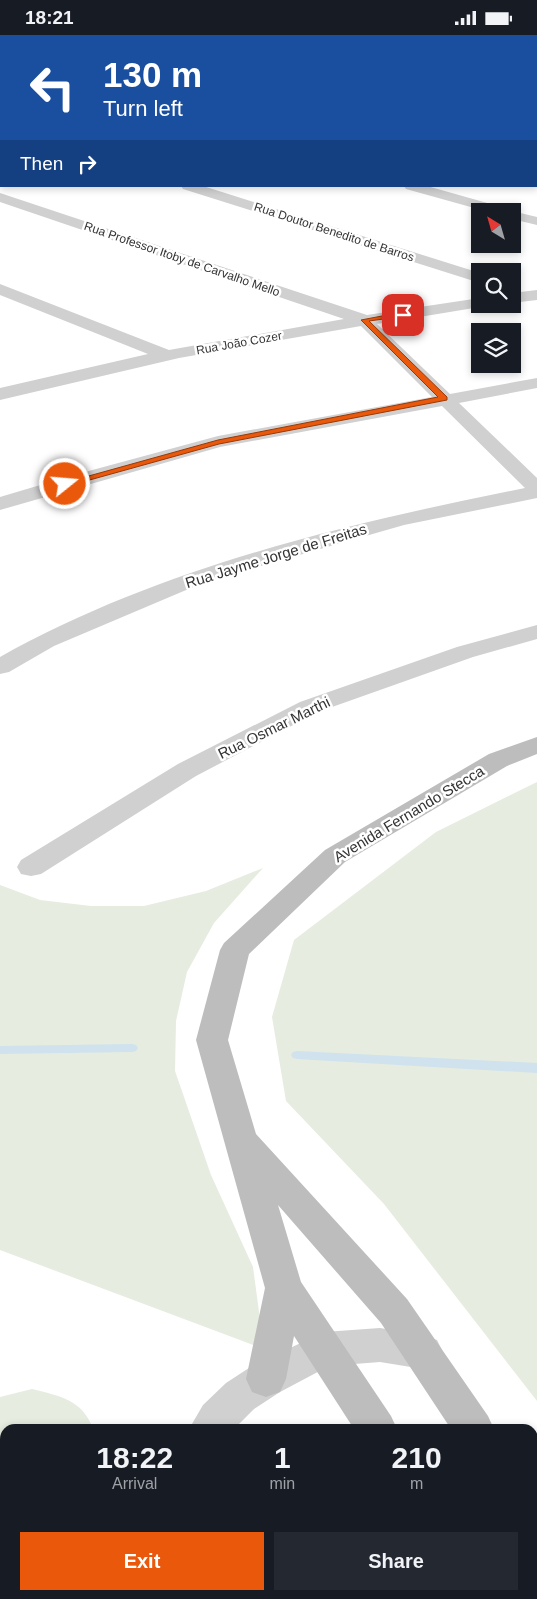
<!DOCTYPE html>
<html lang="en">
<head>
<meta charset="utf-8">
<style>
	body { margin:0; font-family:Helvetica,sans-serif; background:#242831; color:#f1f3f6; height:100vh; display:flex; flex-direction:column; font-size:19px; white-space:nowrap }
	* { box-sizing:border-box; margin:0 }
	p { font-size:16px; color:#9ea1a6 }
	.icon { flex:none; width:28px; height:28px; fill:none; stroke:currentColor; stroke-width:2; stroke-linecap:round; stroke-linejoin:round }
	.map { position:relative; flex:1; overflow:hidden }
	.sheet { position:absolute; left:0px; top:1389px; width:538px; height:176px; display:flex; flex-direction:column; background:#171b24; border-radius:15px 15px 0 0; box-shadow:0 2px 8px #0003 }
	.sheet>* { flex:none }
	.hud { position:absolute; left:0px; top:0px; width:538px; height:152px; box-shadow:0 2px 8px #0003; background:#1a4fa0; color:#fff; overflow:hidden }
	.needle { width:32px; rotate:323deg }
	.buttons { position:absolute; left:471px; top:168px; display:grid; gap:10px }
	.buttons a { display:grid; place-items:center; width:50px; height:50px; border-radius:0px; background:#171b24; box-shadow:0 2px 8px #0003; font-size:25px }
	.pin { position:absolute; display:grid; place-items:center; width:42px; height:42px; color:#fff; margin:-21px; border-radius:10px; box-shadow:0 2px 8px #0006 }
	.me { position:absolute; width:55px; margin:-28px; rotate:73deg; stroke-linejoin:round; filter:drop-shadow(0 0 4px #0008) }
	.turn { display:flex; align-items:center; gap:18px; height:105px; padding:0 20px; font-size:22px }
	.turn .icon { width:65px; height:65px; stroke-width:2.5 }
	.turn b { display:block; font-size:35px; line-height:42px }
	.then { display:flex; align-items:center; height:48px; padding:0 20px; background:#0003; gap:10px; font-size:19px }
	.eta { display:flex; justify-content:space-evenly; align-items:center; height:85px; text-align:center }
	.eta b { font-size:30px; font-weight:700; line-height:35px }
	.primary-button { display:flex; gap:10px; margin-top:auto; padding:10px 20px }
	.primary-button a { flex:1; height:58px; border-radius:0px; background:#ea580c; color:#fff; font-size:20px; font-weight:700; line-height:58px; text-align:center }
	.primary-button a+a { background:#242831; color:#f1f3f6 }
	.status { display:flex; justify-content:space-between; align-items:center; height:35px; padding:0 25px; background:#171b24; direction:ltr }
	.status svg { height:14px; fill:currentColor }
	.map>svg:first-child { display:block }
	.green { fill:#e6ecdf }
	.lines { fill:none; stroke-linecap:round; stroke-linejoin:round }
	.stream { fill:#cfe2ee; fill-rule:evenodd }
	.street { fill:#d0d0d0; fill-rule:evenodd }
	.secondary { fill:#bdbdbd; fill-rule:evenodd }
	.route { fill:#ea580c; stroke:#983908 }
	.labels { text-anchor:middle; stroke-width:5; stroke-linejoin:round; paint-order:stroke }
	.far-street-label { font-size:12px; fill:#333; stroke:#fff }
	.street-label { font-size:15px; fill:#333; stroke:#fff }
</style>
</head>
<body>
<div class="status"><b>18:21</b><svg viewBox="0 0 49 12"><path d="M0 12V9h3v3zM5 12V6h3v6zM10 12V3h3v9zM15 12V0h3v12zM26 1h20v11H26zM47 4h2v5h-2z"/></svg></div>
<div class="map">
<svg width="537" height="1564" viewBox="0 0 537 1564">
	<rect width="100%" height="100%" fill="#fff"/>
	<g class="green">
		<polygon points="0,0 237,0 1,1 0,105"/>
		<polygon points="537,747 537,1366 384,1169 286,1066 272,982 294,905 436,797"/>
		<polygon points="263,833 214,888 187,937 176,986 175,1036 211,1140 253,1232 264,1314 0,1215 0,850 40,865 91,871 144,871 206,856"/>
		<path d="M 32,1354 C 60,1361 83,1365 93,1394 L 5,1394 L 5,1415 L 0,1415 L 0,1362 Z"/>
		<polygon points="5,1539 5,1560 162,1560 164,1564 0,1564 0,1540"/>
		<polygon points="231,1560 355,1560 350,1564 235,1564"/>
	</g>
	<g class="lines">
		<g class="stream">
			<polygon points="132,1009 136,1010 138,1013 136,1016 132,1017 0,1019 0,1011"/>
			<polygon points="297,1016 537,1028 537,1038 297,1024 293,1023 291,1020 293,1017"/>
		</g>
		<g class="street">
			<polygon points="313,0 328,0 328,1 314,1"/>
			<polygon points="481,0 497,0 497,1 482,1"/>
			<rect x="536" y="7" width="1" height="6"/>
			<rect x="536" y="43" width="1" height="8"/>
			<rect x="536" y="84" width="1" height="8"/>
			<polygon points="181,151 203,151 480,238 480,248 183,154"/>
			<polygon points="404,151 427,151 505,173 507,176 485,176 406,154"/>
			<path d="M 0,158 L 367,280 L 480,263 L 480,269 L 488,269 L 486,271 L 377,289 L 450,359 L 537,343 L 537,353 L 459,368 L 537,443 L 537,463 L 404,490 L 205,547 L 54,611 L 9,637 L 0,639 L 0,622 C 161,532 345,489 525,453 L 442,371 L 220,412 L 0,475 L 0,462 L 74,440 L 218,401 L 432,362 L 361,291 L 179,323 L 0,365 L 0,353 L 148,319 L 0,260 L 0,249 L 169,315 L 344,284 L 0,167 Z"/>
			<polygon points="510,176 512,176 537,182 537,190 512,184 512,176"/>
			<polygon points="537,255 537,265 512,268 512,258"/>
			<polygon points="537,590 537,604 473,622 318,677 196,741 41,839 31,841 21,839 17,832 21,825 178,729 300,667 457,612"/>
			<polygon points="380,1293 423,1300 437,1305 443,1317 437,1329 423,1334 380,1327 329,1331 280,1357 254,1374 234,1394 189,1394 203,1370 226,1348 252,1331 324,1297"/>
			<polygon points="175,1560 221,1560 222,1564 177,1564"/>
			<polygon points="376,1560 422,1560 420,1564 375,1564"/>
		</g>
		<g class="secondary">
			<polygon points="537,702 537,719 507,731 345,827 249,919 228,1005 256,1099 407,1264 488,1381 494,1394 451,1394 381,1288 278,1170 301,1247 391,1381 397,1394 354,1394 294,1301 286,1344 280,1357 266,1362 252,1357 246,1344 265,1253 196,1005 220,915 224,908 325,815 489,719"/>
			<polygon points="532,1464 537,1466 537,1513 532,1511"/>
			<polygon points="455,1560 501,1560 502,1564 457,1564"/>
		</g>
	</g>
	<polygon class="route" points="403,277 405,281 369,286 447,362 447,365 219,409 68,451 60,449 218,405 438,362 361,285"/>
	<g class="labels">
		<g class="far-street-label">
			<text transform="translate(334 197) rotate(18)" y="4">Rua Doutor Benedito de Barros</text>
			<text transform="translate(182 224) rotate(19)" y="4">Rua Professor Itoby de Carvalho Mello</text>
			<text transform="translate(239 308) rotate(-10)" y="4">Rua João Cozer</text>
		</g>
		<g class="street-label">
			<text transform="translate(276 521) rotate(-17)" y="5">Rua Jayme Jorge de Freitas</text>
			<text transform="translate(274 693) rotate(-26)" y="5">Rua Osmar Marthi</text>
			<text transform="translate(409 779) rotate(-31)" y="5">Avenida Fernando Stecca</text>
		</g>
	</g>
</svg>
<div class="buttons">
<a><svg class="needle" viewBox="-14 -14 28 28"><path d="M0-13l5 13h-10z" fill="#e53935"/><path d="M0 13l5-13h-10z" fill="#9ea1a6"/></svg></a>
<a><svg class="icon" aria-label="search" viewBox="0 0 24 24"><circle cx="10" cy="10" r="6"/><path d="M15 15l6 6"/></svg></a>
<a><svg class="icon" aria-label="layers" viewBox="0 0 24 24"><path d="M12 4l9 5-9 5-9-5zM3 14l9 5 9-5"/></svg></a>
</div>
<div class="pin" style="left:403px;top:280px;background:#d93025"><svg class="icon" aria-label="arrive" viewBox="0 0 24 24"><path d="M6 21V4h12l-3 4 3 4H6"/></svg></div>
<svg class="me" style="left:65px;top:449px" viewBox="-20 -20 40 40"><circle r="17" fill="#ea580c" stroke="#fff" stroke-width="3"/><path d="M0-11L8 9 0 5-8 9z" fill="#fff"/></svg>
<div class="hud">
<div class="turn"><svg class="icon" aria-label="left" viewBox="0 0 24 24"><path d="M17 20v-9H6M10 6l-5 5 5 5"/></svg><div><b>130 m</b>Turn left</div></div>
<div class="then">Then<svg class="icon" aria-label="right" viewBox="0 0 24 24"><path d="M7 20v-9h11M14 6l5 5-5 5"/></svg></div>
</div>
<section class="sheet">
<div class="eta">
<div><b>18:22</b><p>Arrival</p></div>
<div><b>1</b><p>min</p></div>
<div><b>210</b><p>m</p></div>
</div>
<div class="primary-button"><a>Exit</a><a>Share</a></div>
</section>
</div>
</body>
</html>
